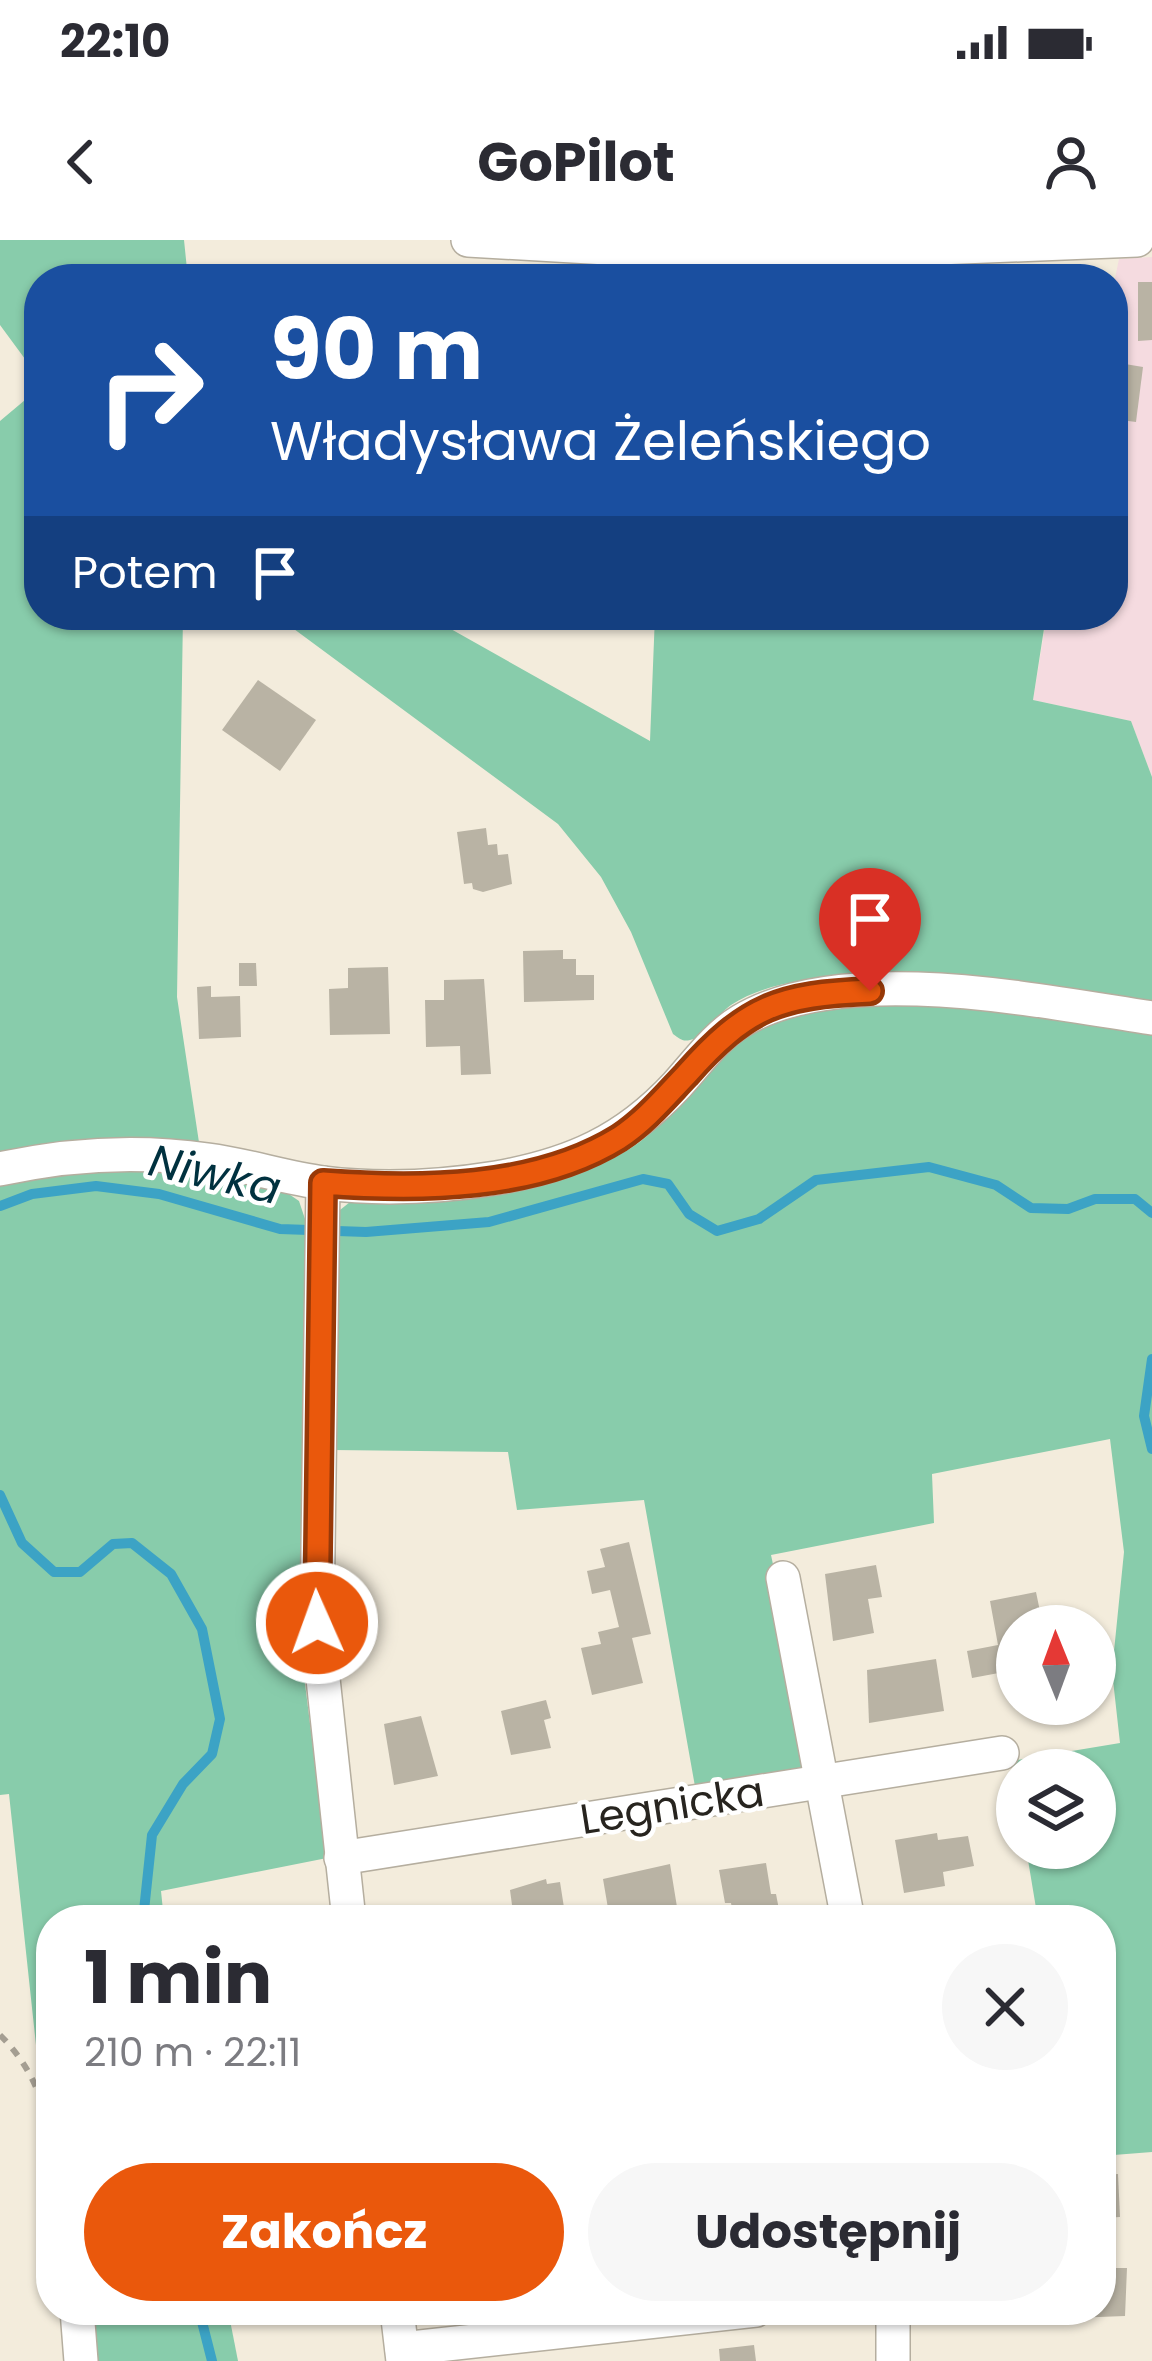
<!DOCTYPE html>
<html lang="pl">
<head>
<meta charset="utf-8">
<style>
	body { margin:0; font-family:Poppins,sans-serif; background:#f7f7f7; color:#2b2b33; height:100vh; display:flex; flex-direction:column; font-size:45px; white-space:nowrap }
	* { box-sizing:border-box; margin:0 }
	p { font-size:39px; color:#7c7c81 }
	.icon { flex:none; width:66px; height:66px; fill:none; stroke:currentColor; stroke-width:2; stroke-linecap:round; stroke-linejoin:round }
	.map { position:relative; flex:1; overflow:hidden }
	.details { position:absolute; left:36px; top:1665px; width:1080px; height:420px; display:flex; flex-direction:column; background:#fff; border-radius:48px; box-shadow:0 3px 9px #0004 }
	.details>* { flex:none }
	.banner { position:absolute; left:24px; top:24px; width:1104px; height:366px; border-radius:48px; box-shadow:0 3px 9px #0004; background:#1a4fa0; color:#fff; overflow:hidden }
	.needle { width:78px; rotate:359deg }
	.controls { position:absolute; left:996px; top:1365px; display:grid; gap:24px }
	.controls a { display:grid; place-items:center; width:120px; height:120px; border-radius:50%; background:#fff; box-shadow:0 3px 9px #0004; font-size:60px }
	.pin { position:absolute; display:grid; place-items:center; width:102px; height:102px; color:#fff; margin:-123px -51px; border-radius:50% 50% 50% 0; rotate:-45deg; box-shadow:0 0 12px #0007 }
	.pin .icon { rotate:45deg }
	.me { position:absolute; width:132px; margin:-66px; rotate:358deg; stroke-linejoin:round; filter:drop-shadow(0 0 9px #0008) }
	.turn { display:flex; align-items:center; gap:42px; height:252px; padding:0 48px; font-size:54px }
	.turn .icon { width:156px; height:156px; stroke-width:2.5 }
	.turn b { display:block; font-size:84px; line-height:102px }
	.then { display:flex; align-items:center; height:114px; padding:0 48px; background:#0003; gap:24px; font-size:45px }
	.round { display:grid; place-items:center; flex:none; width:126px; height:126px; border-radius:63px; background:#f7f7f7 }
	.head { display:flex; align-items:center; justify-content:space-between; height:204px; padding:0 48px }
	h1 { font-size:72px; font-weight:700; line-height:90px }
	.primary-button { display:flex; gap:24px; margin-top:auto; padding:24px 48px }
	.primary-button a { flex:1; height:138px; border-radius:72px; background:#ea580c; color:#fff; font-size:48px; font-weight:700; line-height:138px; text-align:center }
	.primary-button a+a { background:#f7f7f7; color:#2b2b33 }
	.status { display:flex; justify-content:space-between; align-items:center; height:84px; padding:0 60px; background:#fff; direction:ltr }
	.status svg { height:33px; fill:currentColor }
	header { display:flex; justify-content:space-between; align-items:center; height:156px; padding:0 48px; background:#fff; font-size:54px; font-weight:700 }
	.map>svg:first-child { display:block }
	.industrial { fill:#f5dbe0 }
	.green { fill:#88ccab }
	.lines { fill:none; stroke-linecap:round; stroke-linejoin:round }
	.stream { stroke:#3ca3c5; stroke-width:10 }
	.building { fill:#b9b3a4 }
	.minor-casing { stroke:#b5ae9f; stroke-width:36 }
	.path { stroke:#a49e92; stroke-width:6; stroke-dasharray:9 9; stroke-linecap:butt }
	.minor { stroke:#fff; stroke-width:33 }
	.route-casing { stroke:#983908; stroke-width:30 }
	.route { stroke:#ea580c; stroke-width:21 }
	.labels { text-anchor:middle; stroke-width:9; stroke-linejoin:round; paint-order:stroke }
	.street-label { font-size:42px; fill:#27241f; stroke:#fff }
	.water-label { font-size:45px; font-style:italic; fill:#00313f; stroke:#fff }
</style>
</head>
<body>
<div class="status"><b>22:10</b><svg viewBox="0 0 49 12"><path d="M0 12V9h3v3zM5 12V6h3v6zM10 12V3h3v9zM15 12V0h3v12zM26 1h20v11H26zM47 4h2v5h-2z"/></svg></div>
<header><svg class="icon" aria-label="back" viewBox="0 0 24 24"><path d="M15 5l-7 7 7 7"/></svg>GoPilot<svg class="icon" aria-label="person" viewBox="0 0 24 24"><circle cx="12" cy="8" r="4"/><path d="M4 21q1-7 8-7t8 7"/></svg></header>
<div class="map">
<svg width="1152" height="2121" viewBox="0 0 1152 2121">
	<rect width="100%" height="100%" fill="#f3ecdc"/>
	<polygon class="industrial" points="1152,17 1152,537 1131,481 1033,460 1047,375 1113,375 1113,48 1119,19"/>
	<g class="green">
		<polygon points="0,0 184,0 188,39 39,39 39,138 0,85"/>
		<polygon points="25,160 39,175 39,375 183,375 177,757 200,909 0,920 0,181"/>
		<path d="M 275,375 L 426,375 L 650,501 L 655,375 L 1045,382 L 1033,460 L 1131,481 L 1152,537 L 1152,764 C 1039,740 916,724 801,741 C 778,744 751,752 731,765 C 717,774 708,797 690,800 C 682,802 679,798 673,794 L 631,692 L 601,637 L 558,584 Z"/>
		<path d="M 833,762 L 1041,771 L 1152,794 L 1152,1912 L 1101,1916 L 1101,1680 L 1038,1680 L 1026,1608 L 1095,1608 L 1095,1530 L 1017,1530 L 1017,1551 L 1012,1521 L 1120,1503 L 1112,1431 L 1124,1312 L 1110,1199 L 932,1234 L 934,1283 L 771,1315 L 811,1501 L 803,1526 L 776,1538 L 696,1552 L 644,1260 L 517,1270 L 508,1212 L 333,1210 L 335,974 L 355,958 C 446,952 550,959 631,908 C 678,879 698,820 746,791 C 770,777 806,771 833,762 Z"/>
		<polygon points="122,920 283,950 299,961 306,982 301,1412 327,1618 161,1651 164,1680 51,1680 51,1847 36,1805 9,1554 0,1555 0,937"/>
		<polygon points="86,2070 228,2070 238,2121 90,2121"/>
	</g>
	<g class="lines">
		<g class="stream">
			<polyline points="0,966 32,954 96,946 159,954 280,989 366,992 489,982 643,939 668,944 689,974 717,991 759,979 816,940 929,927 996,945 1031,968 1068,969 1095,959 1135,959 1152,973"/>
			<polyline points="1152,1119 1144,1176 1152,1209"/>
			<polyline points="0,1255 22,1303 54,1332 80,1332 113,1304 132,1303 171,1334 202,1389 220,1479 212,1514 183,1544 152,1595 143,1680"/>
			<polyline points="199,2070 212,2121"/>
		</g>
	</g>
	<g class="building">
		<polygon points="1138,42 1152,42 1152,100 1138,101"/>
		<polygon points="1113,122 1143,127 1136,182 1113,179"/>
		<polygon points="258,440 316,480 280,531 222,490"/>
		<polygon points="486,588 488,605 497,604 498,615 508,614 512,644 483,652 473,649 472,643 464,644 457,592"/>
		<polygon points="563,710 563,719 576,719 576,735 594,735 594,760 524,762 523,711"/>
		<polygon points="239,723 256,723 257,746 239,746"/>
		<polygon points="388,727 390,794 330,795 329,749 348,748 348,728"/>
		<polygon points="484,739 491,834 461,835 460,806 426,807 425,760 444,760 444,740"/>
		<polygon points="211,746 211,757 240,756 241,797 199,799 197,747"/>
		<polygon points="629,1302 651,1394 632,1398 643,1443 592,1455 581,1408 601,1404 598,1392 619,1387 610,1350 592,1354 587,1331 605,1327 600,1309"/>
		<polygon points="876,1325 882,1357 868,1359 874,1393 833,1401 825,1334"/>
		<polygon points="1036,1352 1043,1386 1017,1386 1017,1441 1006,1443 1004,1432 972,1438 967,1411 998,1405 990,1361"/>
		<polygon points="936,1419 944,1471 869,1483 867,1430"/>
		<polygon points="546,1460 551,1478 544,1480 551,1508 511,1515 501,1471"/>
		<polygon points="421,1476 438,1536 394,1545 384,1484"/>
		<polygon points="937,1593 938,1600 968,1596 974,1626 943,1632 945,1646 904,1653 895,1600"/>
		<polygon points="766,1623 771,1654 776,1654 781,1680 734,1680 731,1663 725,1663 719,1630"/>
		<polygon points="670,1624 677,1667 643,1673 644,1680 610,1680 603,1639"/>
		<polygon points="546,1639 547,1644 560,1642 565,1674 573,1673 574,1680 514,1680 510,1650"/>
		<polygon points="1118,1934 1120,1977 1101,1978 1101,1935"/>
		<polygon points="1101,2028 1127,2028 1125,2076 1073,2078 1073,2070 1101,2070"/>
		<polygon points="949,2070 1009,2070 1009,2080 950,2082"/>
		<polygon points="754,2105 756,2121 720,2121 719,2109"/>
	</g>
	<g class="lines">
		<defs>
			<g id="minor">
				<polyline points="468,0 743,16 1137,0"/>
				<path d="M 0,929 C 68,914 139,910 208,920 C 247,925 285,938 324,943 C 380,950 440,947 496,938 C 571,925 625,901 677,845 C 696,824 717,795 741,781 C 842,720 1039,761 1152,778"/>
				<polyline points="323,943 317,1383 349,1680"/>
				<polyline points="783,1338 848,1680"/>
				<polyline points="341,1618 1002,1513"/>
				<polyline points="77,2070 81,2121"/>
				<polyline points="397,2070 403,2121"/>
				<polyline points="893,2070 893,2121"/>
				<polyline points="402,2109 756,2070"/>
			</g>
		</defs>
		<use href="#minor" class="minor-casing"/>
		<path class="path" d="M 0,1795 C 29,1824 41,1853 51,1893"/>
		<use href="#minor" class="minor"/>
	</g>
	<g class="lines">
		<defs>
			<path id="route" d="M 317,1383 L 323,943 C 418,950 535,950 619,898 C 645,881 665,857 686,835 C 747,766 779,755 870,751"/>
		</defs>
		<use href="#route" class="route-casing"/>
		<use href="#route" class="route"/>
	</g>
	<g class="labels">
		<g class="street-label">
			<text transform="translate(672 1565) rotate(-9)" y="15">Legnicka</text>
		</g>
		<g class="water-label">
			<text transform="translate(215 934) rotate(13)" y="16">Niwka</text>
		</g>
	</g>
</svg>
<div class="controls">
<a><svg class="needle" viewBox="-14 -14 28 28"><path d="M0-13l5 13h-10z" fill="#e53935"/><path d="M0 13l5-13h-10z" fill="#7c7c81"/></svg></a>
<a><svg class="icon" aria-label="layers" viewBox="0 0 24 24"><path d="M12 4l9 5-9 5-9-5zM3 14l9 5 9-5"/></svg></a>
</div>
<div class="pin" style="left:870px;top:751px;background:#d93025"><svg class="icon" aria-label="arrive" viewBox="0 0 24 24"><path d="M6 21V4h12l-3 4 3 4H6"/></svg></div>
<svg class="me" style="left:317px;top:1383px" viewBox="-20 -20 40 40"><circle r="17" fill="#ea580c" stroke="#fff" stroke-width="3"/><path d="M0-11L8 9 0 5-8 9z" fill="#fff"/></svg>
<div class="banner">
<div class="turn"><svg class="icon" aria-label="right" viewBox="0 0 24 24"><path d="M7 20v-9h11M14 6l5 5-5 5"/></svg><div><b>90 m</b>Władysława Żeleńskiego</div></div>
<div class="then">Potem<svg class="icon" aria-label="arrive" viewBox="0 0 24 24"><path d="M6 21V4h12l-3 4 3 4H6"/></svg></div>
</div>
<section class="details">
<div class="head"><div><h1>1 min</h1><p>210 m · 22:11</p></div><a class="round"><svg class="icon" aria-label="close" viewBox="0 0 24 24"><path d="M6 6l12 12M18 6L6 18"/></svg></a></div>
<div class="primary-button"><a>Zakończ</a><a>Udostępnij</a></div>
</section>
</div>
</body>
</html>
